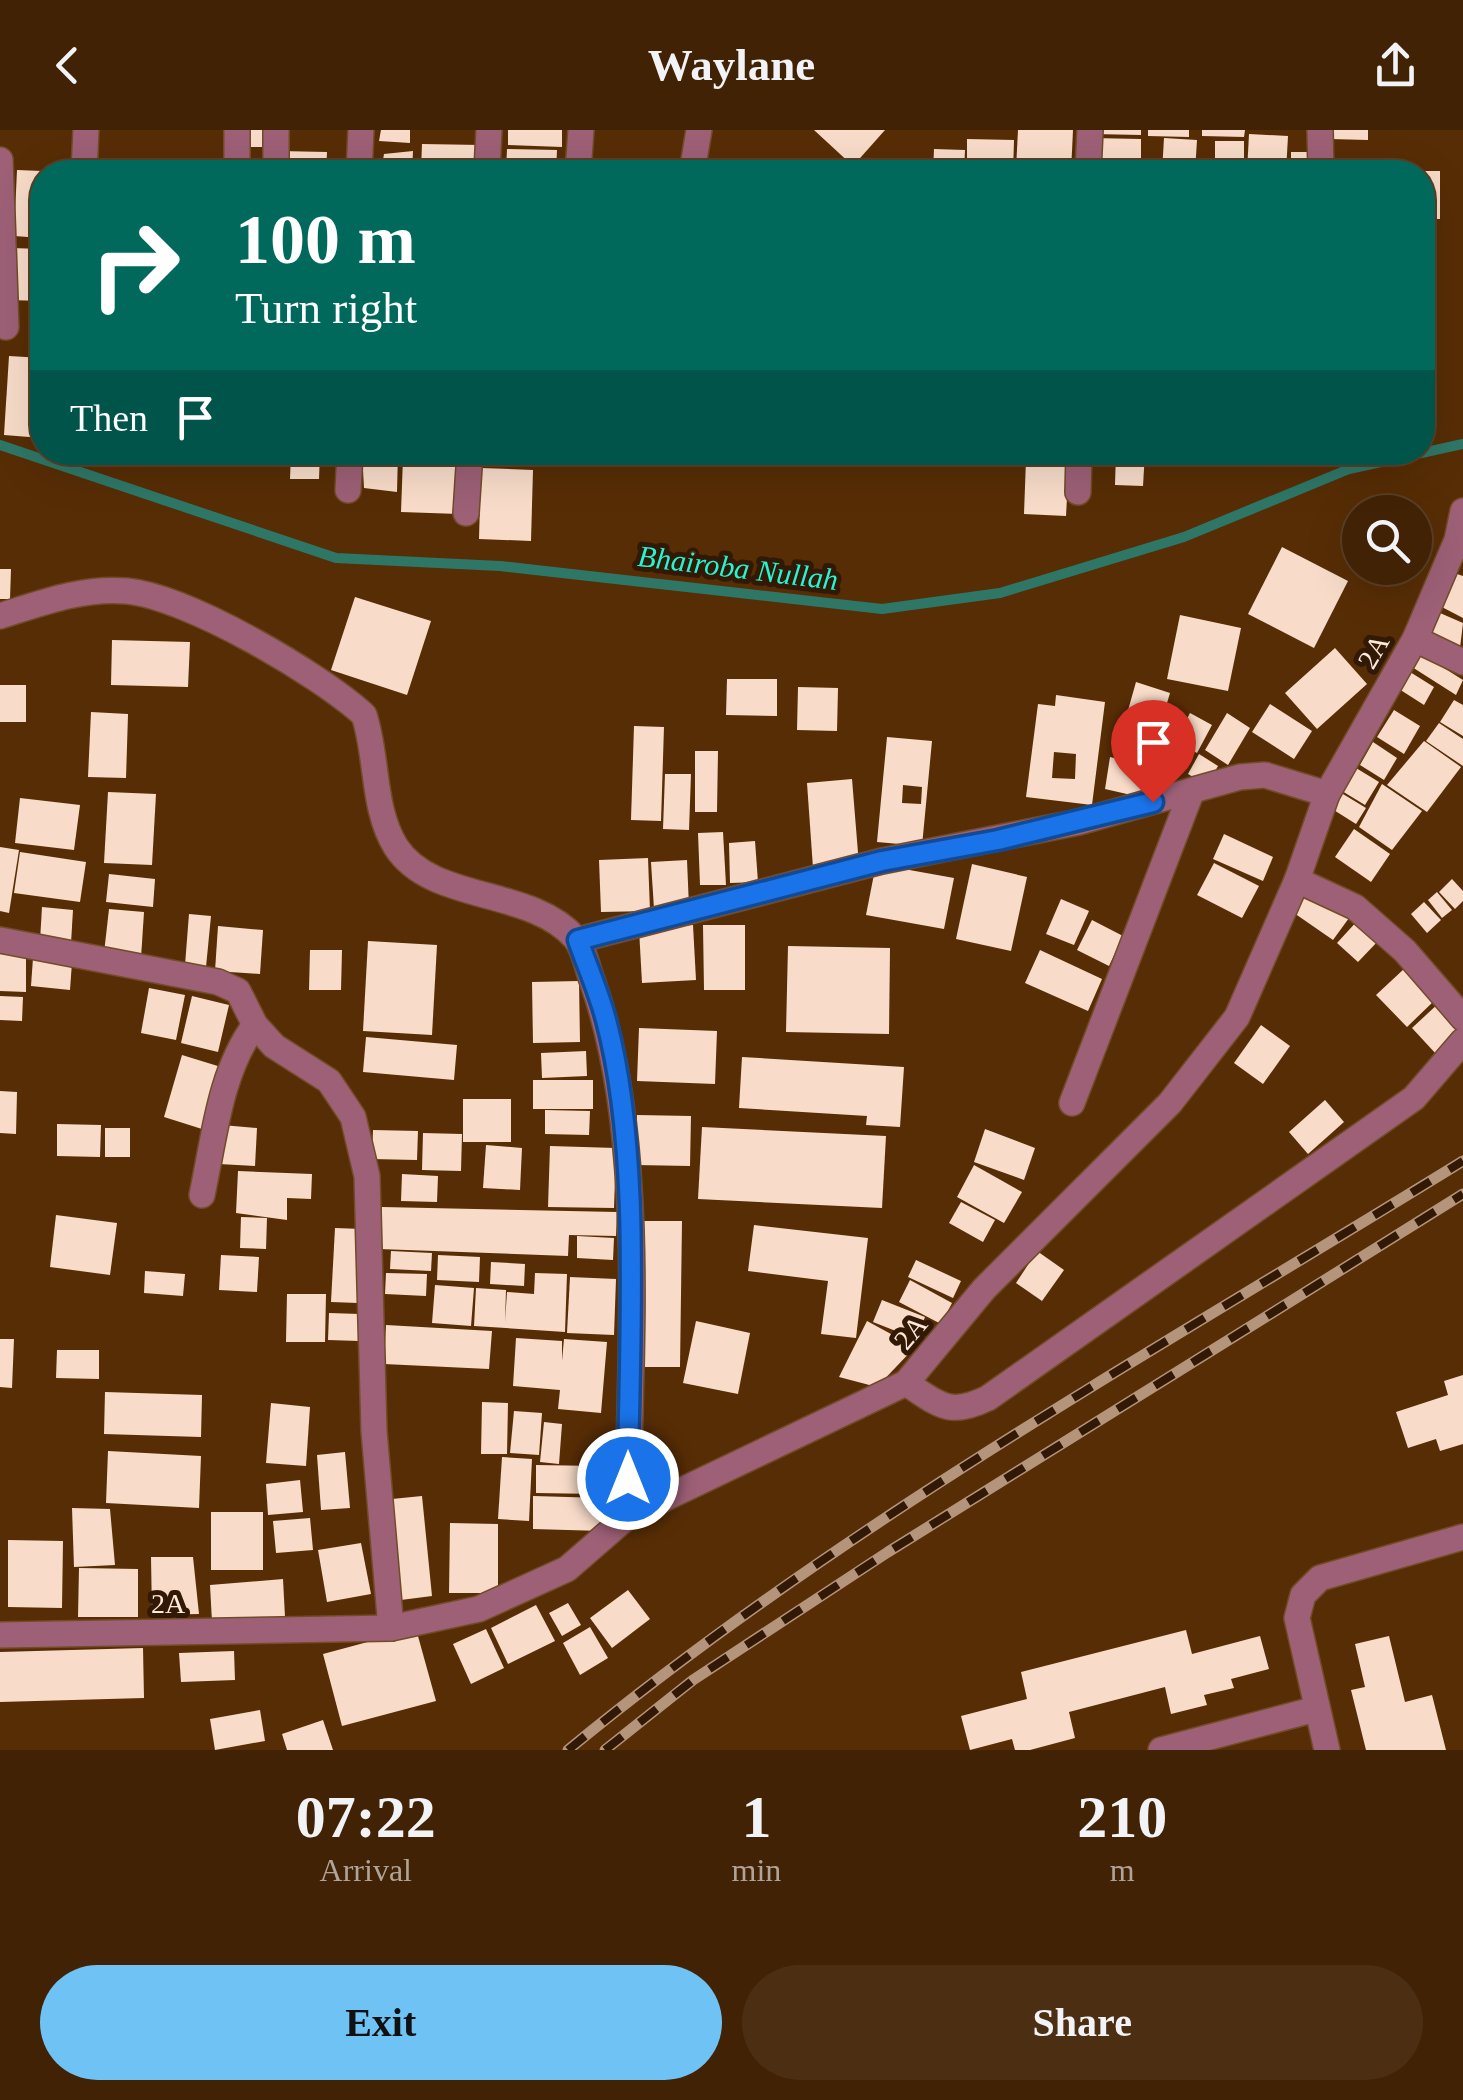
<!DOCTYPE html>
<html lang="en">
<head>
<meta charset="utf-8">
<style>
	body { margin:0; font-family:"Times New Roman",serif; background:#4c2f13; color:#f1f3f6; height:100vh; display:flex; flex-direction:column; font-size:38px; white-space:nowrap }
	* { box-sizing:border-box; margin:0 }
	p { font-size:32px; color:#aea49a }
	.icon { flex:none; width:55px; height:55px; fill:none; stroke:currentColor; stroke-width:2; stroke-linecap:round; stroke-linejoin:round }
	.map { position:relative; height:1620px; overflow:hidden }
	.details { display:flex; flex-direction:column; background:#412204; flex:1 }
	.details>* { flex:none }
	.banner { position:absolute; left:30px; top:30px; width:1405px; height:305px; border-radius:40px; box-shadow:0 10px 40px #0002,0 0 0 2px #5a3f26; background:#00695c; color:#fff; overflow:hidden }
	.tools { position:absolute; left:1342px; top:365px; display:grid; gap:20px }
	.tools a { display:grid; place-items:center; width:90px; height:90px; border-radius:50%; background:#412204; box-shadow:0 10px 40px #0002,0 0 0 2px #5a3f26; font-size:50px }
	.pin { position:absolute; display:grid; place-items:center; width:85px; height:85px; color:#fff; margin:-102px -42px; border-radius:50% 50% 50% 0; rotate:-45deg; box-shadow:0 0 10px #0007 }
	.pin .icon { rotate:45deg }
	.me { position:absolute; width:110px; margin:-55px; rotate:0deg; stroke-linejoin:round; filter:drop-shadow(0 0 8px #0008) }
	.turn { display:flex; align-items:center; gap:35px; height:210px; padding:0 40px; font-size:45px }
	.turn .icon { width:130px; height:130px; stroke-width:2.5 }
	.turn b { display:block; font-size:70px; line-height:85px }
	.then { display:flex; align-items:center; height:95px; padding:0 40px; background:#0003; gap:20px; font-size:38px }
	.eta { display:flex; justify-content:space-evenly; align-items:center; height:170px; text-align:center }
	.eta b { font-size:60px; font-weight:600; line-height:70px }
	.button { display:flex; gap:20px; margin-top:auto; padding:20px 40px }
	.button a { flex:1; height:115px; border-radius:60px; background:#6fc2f4; color:#111; font-size:40px; font-weight:600; line-height:115px; text-align:center }
	.button a+a { background:#4c2f13; color:#f1f3f6 }
	header { display:flex; justify-content:space-between; align-items:center; height:130px; padding:0 40px; background:#412204; font-size:45px; font-weight:600 }
	.map>svg:first-child { display:block }
	.lines { fill:none; stroke-linecap:round; stroke-linejoin:round }
	.stream { stroke:#2e7767; stroke-width:10 }
	.building { fill:#f8dcc9; fill-rule:evenodd }
	.minor-casing { stroke:#724b27; stroke-width:28 }
	.minor { stroke:#9d6076; stroke-width:25 }
	.rail-casing { stroke:#b4957c; stroke-width:11 }
	.rail { stroke:#321906; stroke-width:8; stroke-dasharray:22; stroke-linecap:butt }
	.route-casing { stroke:#114b97; stroke-width:25 }
	.route { stroke:#1a73e8; stroke-width:18 }
	.labels { text-anchor:middle; stroke-width:10; stroke-linejoin:round; paint-order:stroke }
	.street-label { font-size:28px; fill:#fde8da; stroke:#321906 }
	.water-label { font-size:30px; font-style:italic; fill:#24f5d3; stroke:#321906 }
</style>
</head>
<body>
<header><svg class="icon" aria-label="back" viewBox="0 0 24 24"><path d="M15 5l-7 7 7 7"/></svg>Waylane<svg class="icon" aria-label="share" viewBox="0 0 24 24"><path d="M12 15V3M7 8l5-5 5 5M5 13v7h14v-7"/></svg></header>
<div class="map">
<svg width="1463" height="1620" viewBox="0 0 1463 1620">
	<rect width="100%" height="100%" fill="#572d05"/>
	<g class="lines">
		<polyline class="stream" points="0,315 336,428 500,436 882,479 1000,463 1184,407 1349,339 1463,314"/>
	</g>
	<g class="building">
		<polygon points="241,0 273,0 272,17 240,17"/>
		<polygon points="381,0 410,0 410,13 379,11"/>
		<polygon points="508,0 562,0 562,17 508,15"/>
		<polygon points="814,0 885,0 853,36"/>
		<polygon points="1018,0 1073,0 1071,42 1016,39"/>
		<polygon points="1094,0 1141,0 1141,5 1093,4"/>
		<polygon points="1148,0 1189,0 1189,7 1148,6"/>
		<polygon points="1202,0 1245,0 1244,7 1202,6"/>
		<polygon points="1330,0 1368,0 1368,10 1330,9"/>
		<polygon points="1249,4 1288,6 1286,42 1247,42"/>
		<polygon points="1092,8 1141,9 1141,42 1091,42"/>
		<polygon points="1164,8 1197,10 1195,42 1162,42"/>
		<polygon points="967,9 1014,10 1013,42 967,42"/>
		<rect x="1215" y="11" width="29" height="31"/>
		<polygon points="422,14 481,15 480,42 421,40"/>
		<polygon points="507,19 557,20 556,42 506,42"/>
		<polygon points="934,19 965,20 964,42 933,42"/>
		<polygon points="279,21 327,22 326,42 278,42"/>
		<polygon points="413,21 412,42 381,42 384,24"/>
		<polygon points="1291,22 1314,22 1313,42 1291,42"/>
		<polygon points="17,40 42,41 42,108 14,106"/>
		<polygon points="1440,41 1440,89 1422,89 1422,41"/>
		<polygon points="11,118 42,119 42,171 9,170"/>
		<polygon points="9,226 42,228 42,308 4,305"/>
		<polygon points="291,322 320,322 319,349 290,349"/>
		<polygon points="362,322 398,322 397,362 364,358"/>
		<polygon points="593,322 652,322 652,333 593,332"/>
		<polygon points="1116,322 1145,322 1143,356 1115,355"/>
		<polygon points="403,328 460,330 459,384 401,382"/>
		<polygon points="1026,329 1069,331 1066,386 1024,384"/>
		<polygon points="481,338 533,340 531,411 479,409"/>
		<polygon points="1282,417 1348,451 1314,518 1248,484"/>
		<polygon points="0,439 11,439 10,469 0,469"/>
		<polygon points="1451,442 1463,446 1463,488 1438,475"/>
		<polygon points="355,467 431,491 407,565 331,540"/>
		<polygon points="1440,483 1463,493 1459,526 1428,512"/>
		<polygon points="1180,485 1241,498 1228,561 1167,549"/>
		<polygon points="112,510 190,512 188,557 111,555"/>
		<polygon points="1335,518 1367,554 1317,599 1285,563"/>
		<polygon points="1420,523 1463,550 1456,565 1412,537"/>
		<polygon points="1410,542 1434,557 1424,575 1399,559"/>
		<polygon points="727,549 777,549 777,586 726,585"/>
		<polygon points="1136,552 1170,563 1159,600 1125,591"/>
		<rect x="0" y="555" width="26" height="37"/>
		<polygon points="798,557 838,558 837,601 797,600"/>
		<path d="M 1056,565 L 1105,572 L 1092,675 L 1026,667 L 1038,574 L 1055,576 ZM 1054,622 L 1076,624 L 1075,649 L 1052,648 Z"/>
		<polygon points="1454,570 1463,575 1463,606 1440,592"/>
		<polygon points="1270,574 1312,601 1294,629 1252,602"/>
		<polygon points="1394,580 1420,596 1404,624 1377,607"/>
		<polygon points="91,582 128,584 126,648 88,647"/>
		<polygon points="1190,583 1212,595 1197,623 1175,611"/>
		<polygon points="1227,583 1250,598 1228,635 1205,620"/>
		<polygon points="1439,593 1463,609 1463,636 1426,611"/>
		<polygon points="634,596 664,597 661,691 631,690"/>
		<polygon points="1122,598 1159,608 1151,636 1114,626"/>
		<path d="M 887,607 L 932,611 L 922,716 L 877,712 ZM 903,655 L 922,657 L 921,674 L 902,673 Z"/>
		<polygon points="1424,611 1461,637 1427,682 1387,655"/>
		<polygon points="1168,612 1187,620 1178,648 1158,641"/>
		<polygon points="1373,612 1397,628 1384,650 1360,635"/>
		<polygon points="695,621 718,621 717,682 695,682"/>
		<polygon points="1199,624 1218,636 1207,655 1188,644"/>
		<polygon points="1110,627 1152,638 1140,667 1105,659"/>
		<polygon points="1356,638 1379,652 1365,675 1342,661"/>
		<polygon points="665,644 691,644 689,700 663,699"/>
		<polygon points="852,649 859,735 813,738 807,653"/>
		<polygon points="1382,654 1422,681 1392,720 1359,697"/>
		<polygon points="1338,661 1366,678 1356,694 1329,677"/>
		<polygon points="108,662 156,664 152,735 104,733"/>
		<polygon points="20,668 80,675 74,720 15,713"/>
		<polygon points="1354,699 1390,724 1371,752 1335,727"/>
		<polygon points="723,702 726,755 700,755 698,703"/>
		<polygon points="1224,704 1273,727 1263,751 1213,729"/>
		<polygon points="755,711 758,752 730,753 729,713"/>
		<polygon points="0,717 19,720 9,783 0,781"/>
		<polygon points="20,722 86,732 80,772 14,763"/>
		<polygon points="648,728 650,781 601,782 599,730"/>
		<polygon points="687,730 689,777 654,779 651,732"/>
		<polygon points="1214,733 1259,756 1242,788 1197,765"/>
		<polygon points="876,734 954,748 944,799 866,785"/>
		<polygon points="972,734 1027,747 1011,821 956,809"/>
		<polygon points="109,744 155,749 153,777 106,772"/>
		<polygon points="1452,749 1463,761 1463,771 1455,779 1439,762"/>
		<polygon points="1309,761 1349,788 1333,810 1294,783"/>
		<polygon points="1437,762 1452,780 1442,788 1428,770"/>
		<polygon points="1061,769 1089,781 1074,815 1046,804"/>
		<polygon points="1424,772 1441,790 1427,803 1411,784"/>
		<polygon points="42,777 73,780 71,813 40,811"/>
		<polygon points="109,779 144,782 141,828 104,823"/>
		<polygon points="189,784 211,786 206,837 185,835"/>
		<polygon points="1359,789 1380,809 1358,832 1337,813"/>
		<polygon points="1092,790 1123,806 1109,836 1077,820"/>
		<polygon points="693,795 696,850 642,853 639,799"/>
		<polygon points="703,795 745,795 745,860 704,860"/>
		<polygon points="218,796 263,800 260,844 215,841"/>
		<polygon points="368,811 437,815 432,905 363,901"/>
		<polygon points="788,816 890,818 889,904 786,902"/>
		<polygon points="310,820 342,820 341,860 309,860"/>
		<polygon points="1040,820 1102,849 1088,881 1025,853"/>
		<polygon points="0,824 26,825 26,862 0,861"/>
		<polygon points="33,828 72,832 70,860 31,856"/>
		<polygon points="1405,838 1435,870 1407,897 1376,865"/>
		<polygon points="579,851 580,912 533,913 532,852"/>
		<polygon points="149,858 185,865 176,910 141,903"/>
		<polygon points="0,866 23,867 22,891 0,890"/>
		<polygon points="192,866 229,875 218,922 181,913"/>
		<polygon points="1440,872 1463,896 1437,925 1412,898"/>
		<polygon points="1261,895 1290,916 1263,954 1234,933"/>
		<polygon points="639,898 717,901 715,954 637,951"/>
		<polygon points="366,907 457,915 454,950 363,942"/>
		<polygon points="586,921 587,946 542,948 541,923"/>
		<polygon points="182,925 221,937 202,999 164,987"/>
		<polygon points="742,927 904,937 900,997 866,995 867,986 739,978"/>
		<rect x="533" y="950" width="60" height="29"/>
		<polygon points="0,961 17,962 16,1004 0,1003"/>
		<rect x="463" y="969" width="48" height="43"/>
		<polygon points="1325,970 1344,992 1308,1024 1289,1002"/>
		<polygon points="545,980 590,981 589,1005 545,1004"/>
		<polygon points="637,985 691,986 690,1036 636,1035"/>
		<polygon points="57,994 101,995 100,1027 57,1026"/>
		<polygon points="222,995 257,998 255,1036 219,1034"/>
		<polygon points="702,997 886,1006 882,1078 698,1069"/>
		<rect x="105" y="998" width="25" height="29"/>
		<polygon points="985,999 1035,1018 1024,1050 974,1032"/>
		<polygon points="373,1000 418,1001 417,1030 372,1029"/>
		<polygon points="423,1003 462,1004 461,1041 422,1040"/>
		<polygon points="486,1015 522,1018 520,1060 483,1058"/>
		<polygon points="550,1016 616,1018 614,1078 548,1077"/>
		<polygon points="974,1035 1022,1062 1004,1093 957,1067"/>
		<polygon points="238,1041 312,1044 311,1069 287,1068 287,1090 236,1083"/>
		<polygon points="402,1044 438,1046 437,1072 401,1071"/>
		<polygon points="961,1072 995,1090 983,1112 949,1093"/>
		<polygon points="382,1077 617,1082 616,1106 569,1105 568,1126 379,1119"/>
		<polygon points="56,1085 117,1093 110,1145 50,1137"/>
		<polygon points="241,1087 267,1088 266,1119 240,1118"/>
		<polygon points="639,1091 682,1091 680,1237 639,1237"/>
		<polygon points="754,1095 868,1108 856,1208 821,1204 828,1151 748,1141"/>
		<polygon points="335,1098 362,1099 358,1173 331,1172"/>
		<polygon points="577,1106 614,1108 613,1130 577,1128"/>
		<polygon points="391,1121 432,1123 431,1141 390,1139"/>
		<polygon points="1037,1121 1064,1140 1042,1171 1016,1153"/>
		<polygon points="221,1125 259,1127 257,1162 219,1160"/>
		<polygon points="438,1125 480,1127 479,1152 437,1150"/>
		<polygon points="916,1130 961,1151 953,1168 908,1147"/>
		<polygon points="491,1132 525,1134 524,1156 490,1154"/>
		<polygon points="145,1141 185,1144 183,1166 144,1163"/>
		<polygon points="386,1143 427,1144 426,1166 385,1164"/>
		<polygon points="535,1143 567,1144 565,1202 474,1196 476,1158 506,1160 505,1192 507,1162 534,1164"/>
		<polygon points="570,1147 616,1149 614,1205 567,1203"/>
		<polygon points="910,1150 952,1173 941,1194 899,1172"/>
		<polygon points="435,1155 474,1158 471,1196 432,1193"/>
		<polygon points="287,1164 326,1164 325,1212 286,1212"/>
		<polygon points="882,1170 925,1187 916,1209 873,1192"/>
		<polygon points="329,1183 360,1184 359,1211 328,1210"/>
		<polygon points="696,1191 750,1203 738,1264 683,1253"/>
		<polygon points="867,1191 915,1217 877,1257 839,1247"/>
		<polygon points="386,1195 492,1201 489,1239 384,1234"/>
		<polygon points="516,1208 562,1211 562,1231 564,1209 607,1212 601,1283 558,1279 560,1260 513,1256"/>
		<polygon points="0,1209 14,1209 12,1258 0,1257"/>
		<polygon points="57,1220 99,1220 99,1249 56,1248"/>
		<polygon points="1463,1245 1463,1314 1440,1321 1436,1309 1408,1318 1396,1282 1448,1265 1444,1251"/>
		<polygon points="105,1262 202,1265 201,1307 104,1304"/>
		<polygon points="482,1272 508,1273 507,1324 481,1324"/>
		<polygon points="271,1273 310,1277 306,1336 266,1333"/>
		<polygon points="514,1281 542,1283 539,1325 510,1323"/>
		<polygon points="544,1292 562,1294 559,1334 540,1332"/>
		<polygon points="108,1321 201,1326 199,1378 106,1373"/>
		<polygon points="345,1322 350,1378 321,1380 317,1325"/>
		<polygon points="502,1327 532,1329 529,1391 498,1389"/>
		<polygon points="536,1335 598,1336 598,1364 536,1363"/>
		<polygon points="300,1350 303,1382 268,1385 266,1354"/>
		<polygon points="422,1366 432,1466 393,1471 382,1370"/>
		<polygon points="533,1366 603,1368 602,1401 533,1399"/>
		<polygon points="72,1378 110,1379 115,1435 74,1437"/>
		<rect x="211" y="1382" width="52" height="58"/>
		<polygon points="310,1388 313,1420 276,1423 273,1391"/>
		<polygon points="450,1393 498,1394 498,1463 449,1463"/>
		<polygon points="8,1410 63,1411 62,1478 8,1477"/>
		<polygon points="361,1413 371,1464 327,1472 318,1420"/>
		<polygon points="151,1427 193,1427 199,1484 152,1485"/>
		<polygon points="79,1438 138,1439 138,1487 78,1487"/>
		<polygon points="283,1449 285,1487 212,1492 210,1455"/>
		<polygon points="628,1460 650,1489 612,1518 590,1488"/>
		<polygon points="568,1473 581,1495 562,1506 549,1483"/>
		<polygon points="536,1475 555,1511 508,1534 491,1498"/>
		<polygon points="590,1497 608,1528 580,1545 563,1513"/>
		<polygon points="416,1499 436,1571 342,1596 323,1524"/>
		<polygon points="486,1499 504,1538 471,1554 453,1514"/>
		<polygon points="1186,1500 1192,1524 1260,1506 1269,1539 1231,1549 1234,1558 1204,1565 1207,1575 1171,1584 1165,1557 1069,1582 1075,1608 1030,1620 1015,1620 1012,1609 970,1620 961,1586 1027,1569 1021,1542"/>
		<polygon points="1389,1506 1405,1572 1432,1565 1446,1620 1366,1620 1351,1560 1365,1557 1355,1514"/>
		<polygon points="143,1518 144,1568 0,1572 0,1522"/>
		<polygon points="234,1521 235,1550 181,1552 179,1523"/>
		<polygon points="260,1580 265,1611 215,1620 210,1589"/>
		<polygon points="323,1590 333,1620 287,1620 282,1604"/>
	</g>
	<g class="lines">
		<defs>
			<g id="minor">
				<polyline points="237,0 237,42"/>
				<polyline points="1320,0 1321,42"/>
				<polyline points="0,30 6,197"/>
				<polyline points="84,42 86,0"/>
				<polyline points="276,42 276,0"/>
				<polyline points="359,42 361,0"/>
				<polyline points="487,42 489,0"/>
				<polyline points="578,42 581,0"/>
				<polyline points="692,42 699,0"/>
				<polyline points="1088,42 1090,0"/>
				<polyline points="348,360 350,322"/>
				<polyline points="1078,362 1079,322"/>
				<polyline points="466,383 470,322"/>
				<path d="M 0,486 C 41,473 83,457 127,461 C 188,467 319,544 364,585 C 378,627 372,679 396,717 C 432,773 530,757 575,808 C 584,818 587,837 592,850 C 648,1009 629,1219 628,1386"/>
				<polyline points="1415,509 1463,532"/>
				<polyline points="1297,750 1355,777 1405,821 1463,888"/>
				<polyline points="0,810 218,852 238,861 255,895 274,916 329,951 353,987 367,1046 374,1301 391,1498"/>
				<polyline points="578,810 882,731 1079,692 1240,647 1265,645 1327,664"/>
				<polyline points="1072,973 1191,663"/>
				<path d="M 202,1065 C 214,1009 220,941 255,895"/>
				<path d="M 906,1253 C 940,1275 949,1287 988,1268 L 1414,968 L 1463,911"/>
				<polyline points="0,1505 391,1498 479,1479 567,1439 628,1386 906,1253 984,1159 1170,973 1237,887 1297,750 1327,664 1415,509 1457,410 1463,381"/>
				<polyline points="1161,1620 1316,1579"/>
				<polyline points="1327,1620 1297,1488 1303,1465 1320,1448 1463,1407"/>
			</g>
		</defs>
		<use href="#minor" class="minor-casing"/>
		<use href="#minor" class="minor"/>
		<defs>
			<g id="rail">
				<path d="M 568,1620 C 844,1393 1160,1218 1463,1031"/>
				<polyline points="605,1620 693,1550 888,1422 1463,1064"/>
			</g>
		</defs>
		<use href="#rail" class="rail-casing"/>
		<use href="#rail" class="rail"/>
	</g>
	<g class="lines">
		<defs>
			<path id="route" d="M 628,1349 C 629,1208 642,1025 606,890 C 599,863 587,836 578,810 L 882,731 L 998,710 L 1153,672"/>
		</defs>
		<use href="#route" class="route-casing"/>
		<use href="#route" class="route"/>
	</g>
	<g class="labels">
		<g class="street-label">
			<text transform="translate(1373 521) rotate(-60)" y="10">2A</text>
			<text transform="translate(910 1202) rotate(-50)" y="10">2A</text>
			<text x="168" y="1483">2A</text>
		</g>
		<g class="water-label">
			<text transform="translate(738 438) rotate(7)" y="10">Bhairoba Nullah</text>
		</g>
	</g>
</svg>
<div class="tools">
<a><svg class="icon" aria-label="search" viewBox="0 0 24 24"><circle cx="10" cy="10" r="6"/><path d="M15 15l6 6"/></svg></a>
</div>
<div class="pin" style="left:1153px;top:672px;background:#d93025"><svg class="icon" aria-label="arrive" viewBox="0 0 24 24"><path d="M6 21V4h12l-3 4 3 4H6"/></svg></div>
<svg class="me" style="left:628px;top:1349px" viewBox="-20 -20 40 40"><circle r="17" fill="#1a73e8" stroke="#fff" stroke-width="3"/><path d="M0-11L8 9 0 5-8 9z" fill="#fff"/></svg>
<div class="banner">
<div class="turn"><svg class="icon" aria-label="right" viewBox="0 0 24 24"><path d="M7 20v-9h11M14 6l5 5-5 5"/></svg><div><b>100 m</b>Turn right</div></div>
<div class="then">Then<svg class="icon" aria-label="arrive" viewBox="0 0 24 24"><path d="M6 21V4h12l-3 4 3 4H6"/></svg></div>
</div>
</div>
<section class="details">
<div class="eta">
<div><b>07:22</b><p>Arrival</p></div>
<div><b>1</b><p>min</p></div>
<div><b>210</b><p>m</p></div>
</div>
<div class="button"><a>Exit</a><a>Share</a></div>
</section>
</body>
</html>
